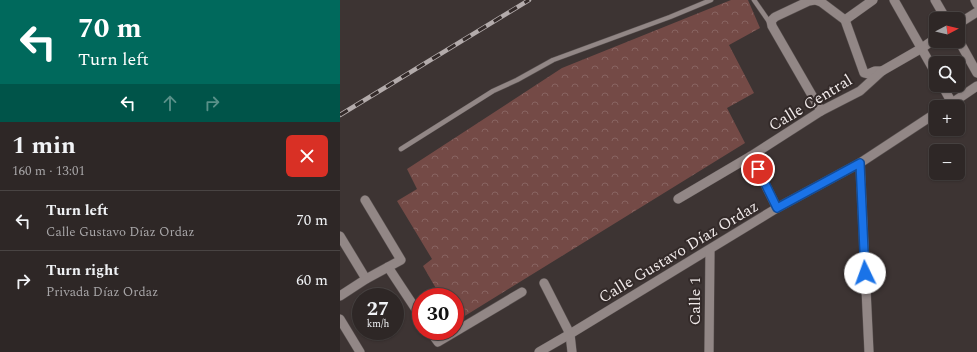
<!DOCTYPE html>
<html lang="en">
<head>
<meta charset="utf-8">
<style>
	body { margin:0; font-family:Spectral,serif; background:#3a3332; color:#f1f3f6; height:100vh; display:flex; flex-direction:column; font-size:15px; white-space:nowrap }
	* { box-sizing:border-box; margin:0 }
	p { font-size:13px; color:#a7a5a7 }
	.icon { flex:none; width:22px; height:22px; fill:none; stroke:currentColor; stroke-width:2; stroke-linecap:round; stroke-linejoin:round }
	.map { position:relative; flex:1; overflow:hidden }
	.side { display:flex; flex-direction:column; background:#2e2726; width:340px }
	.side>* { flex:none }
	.banner { background:#00695c; color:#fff; overflow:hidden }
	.needle { width:26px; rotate:83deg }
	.fabs { position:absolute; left:589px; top:12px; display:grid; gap:8px }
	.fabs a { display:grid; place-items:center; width:36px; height:36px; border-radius:6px; background:#2e2726; box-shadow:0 1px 3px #0004,0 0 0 1px #494443; font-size:20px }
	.speed { position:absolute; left:12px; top:288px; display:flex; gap:8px; font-size:20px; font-weight:700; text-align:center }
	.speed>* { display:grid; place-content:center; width:52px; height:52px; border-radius:50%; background:#2e2726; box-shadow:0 1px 3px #0004,0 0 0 1px #494443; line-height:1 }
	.speed small { font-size:10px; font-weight:400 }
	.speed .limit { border:6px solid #d22; background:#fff; color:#111 }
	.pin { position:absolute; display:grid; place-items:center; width:34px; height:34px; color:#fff; margin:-17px; border:2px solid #fff; border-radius:50%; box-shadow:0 1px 4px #0007 }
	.me { position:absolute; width:44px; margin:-22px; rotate:357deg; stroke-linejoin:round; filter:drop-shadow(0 0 3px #0008) }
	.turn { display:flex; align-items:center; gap:14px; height:84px; padding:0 12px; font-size:18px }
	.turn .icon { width:52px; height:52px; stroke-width:2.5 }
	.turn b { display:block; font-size:28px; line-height:34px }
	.lanes { display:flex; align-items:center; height:38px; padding:0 12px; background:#0003; justify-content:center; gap:20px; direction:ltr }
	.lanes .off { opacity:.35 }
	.round { display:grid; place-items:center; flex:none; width:42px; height:42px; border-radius:6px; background:#3a3332 }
	.head { display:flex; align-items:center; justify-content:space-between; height:68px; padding:0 12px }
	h1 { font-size:24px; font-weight:700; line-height:30px }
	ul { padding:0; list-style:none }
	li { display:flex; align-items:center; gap:12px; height:60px; padding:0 12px; border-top:1px solid #494443 }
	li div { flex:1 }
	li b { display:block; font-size:15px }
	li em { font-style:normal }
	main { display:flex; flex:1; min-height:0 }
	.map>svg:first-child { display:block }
	.forest { fill:url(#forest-crowns) }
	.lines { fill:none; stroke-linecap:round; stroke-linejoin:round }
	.lane-casing { stroke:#595150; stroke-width:5.5 }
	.street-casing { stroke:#595150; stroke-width:10 }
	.lane { stroke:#928786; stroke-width:4.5 }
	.street { stroke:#928786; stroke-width:9 }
	.rail-casing { stroke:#b3abab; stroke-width:4.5 }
	.rail { stroke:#332a29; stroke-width:3; stroke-dasharray:9; stroke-linecap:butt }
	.route-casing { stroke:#114b97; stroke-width:10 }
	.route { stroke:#1a73e8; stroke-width:7 }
	.labels { text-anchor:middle; stroke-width:4; stroke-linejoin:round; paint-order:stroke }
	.street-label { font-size:16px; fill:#f1eaea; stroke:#332a29 }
</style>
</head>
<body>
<main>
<section class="side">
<div class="banner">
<div class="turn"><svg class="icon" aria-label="left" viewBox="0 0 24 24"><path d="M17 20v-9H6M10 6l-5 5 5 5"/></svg><div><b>70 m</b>Turn left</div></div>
<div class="lanes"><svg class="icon" aria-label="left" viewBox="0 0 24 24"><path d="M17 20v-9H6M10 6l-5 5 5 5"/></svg><svg class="icon off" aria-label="ahead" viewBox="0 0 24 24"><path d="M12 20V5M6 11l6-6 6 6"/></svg><svg class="icon off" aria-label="right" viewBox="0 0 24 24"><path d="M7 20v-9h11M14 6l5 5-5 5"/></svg></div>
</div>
<div class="head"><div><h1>1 min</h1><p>160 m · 13:01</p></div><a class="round" style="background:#d93025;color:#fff"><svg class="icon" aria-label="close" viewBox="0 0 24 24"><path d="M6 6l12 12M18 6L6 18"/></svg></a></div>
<ul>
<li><svg class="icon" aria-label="left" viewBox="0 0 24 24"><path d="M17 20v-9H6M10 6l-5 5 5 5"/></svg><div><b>Turn left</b><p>Calle Gustavo Díaz Ordaz</p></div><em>70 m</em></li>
<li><svg class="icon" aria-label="right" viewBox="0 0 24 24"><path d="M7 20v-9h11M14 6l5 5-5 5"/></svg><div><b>Turn right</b><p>Privada Díaz Ordaz</p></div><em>60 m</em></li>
</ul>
</section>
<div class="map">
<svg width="637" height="352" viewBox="0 0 637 352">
	<defs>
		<pattern id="forest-crowns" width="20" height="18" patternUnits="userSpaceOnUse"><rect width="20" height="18" fill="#744a46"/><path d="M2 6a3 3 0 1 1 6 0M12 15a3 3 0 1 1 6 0" fill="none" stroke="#886461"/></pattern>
	</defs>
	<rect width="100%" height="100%" fill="#3d3433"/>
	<polygon class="forest" points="391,0 408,0 420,28 389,45 414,93 387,108 405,143 115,322 115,297 101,297 83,266 92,259 57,201 77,189 67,169 222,68"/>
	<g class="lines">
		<defs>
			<g id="lane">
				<polyline points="414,0 430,23"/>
				<polyline points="61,149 153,91 177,80 213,60 330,17 371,0"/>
			</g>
			<g id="street">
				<polyline points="475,0 469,1 435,17 431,21 432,26 481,111"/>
				<polyline points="476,0 481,2 505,20 524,73 528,74 535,71 542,71"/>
				<polyline points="554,0 596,74"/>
				<polyline points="595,0 606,19"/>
				<polyline points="635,0 637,4"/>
				<polyline points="505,20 533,0"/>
				<polyline points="618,24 637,12"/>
				<polyline points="618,39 637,73"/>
				<polyline points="602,85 612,103"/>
				<polyline points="606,107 637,86"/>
				<polyline points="411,156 437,208"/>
				<polyline points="520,163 529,352"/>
				<polyline points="338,199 411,156 481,111 520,91 542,71 582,48 596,38"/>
				<polyline points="0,236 26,279"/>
				<polyline points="48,267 81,317"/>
				<polyline points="204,283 230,334 232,352"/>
				<polyline points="0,296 26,279 61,260 25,200"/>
				<polyline points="0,319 20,352"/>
				<polyline points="90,331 98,342 182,292"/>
				<polyline points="199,352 230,334 437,208 520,163 596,113"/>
				<polyline points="369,352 370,250"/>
			</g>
		</defs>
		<use href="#lane" class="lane-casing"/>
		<use href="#street" class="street-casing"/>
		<use href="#lane" class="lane"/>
		<use href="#street" class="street"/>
		<defs>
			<polyline id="rail" points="0,115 189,0"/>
		</defs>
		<use href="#rail" class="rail-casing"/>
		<use href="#rail" class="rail"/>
	</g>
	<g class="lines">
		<defs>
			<polyline id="route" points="418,169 437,208 520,163 525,273"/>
		</defs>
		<use href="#route" class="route-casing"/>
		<use href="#route" class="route"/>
	</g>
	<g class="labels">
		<g class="street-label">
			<text transform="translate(470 102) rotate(-31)" y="6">Calle Central</text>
			<text transform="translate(338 251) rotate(-31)" y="6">Calle Gustavo Díaz Ordaz</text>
			<text transform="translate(354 301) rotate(-90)" y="6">Calle 1</text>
		</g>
	</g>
</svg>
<div class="fabs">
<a><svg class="needle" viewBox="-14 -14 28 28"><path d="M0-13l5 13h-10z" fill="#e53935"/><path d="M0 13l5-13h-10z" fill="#a7a5a7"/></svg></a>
<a><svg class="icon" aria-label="search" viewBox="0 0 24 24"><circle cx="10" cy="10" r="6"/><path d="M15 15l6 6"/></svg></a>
<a>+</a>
<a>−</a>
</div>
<div class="speed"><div>27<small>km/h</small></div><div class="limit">30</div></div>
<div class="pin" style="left:418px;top:169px;background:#d93025"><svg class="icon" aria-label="arrive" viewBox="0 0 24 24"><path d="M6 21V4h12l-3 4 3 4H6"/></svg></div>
<svg class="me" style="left:525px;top:273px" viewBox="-20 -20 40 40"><circle r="19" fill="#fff"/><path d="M0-13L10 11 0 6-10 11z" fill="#1a73e8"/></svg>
</div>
</main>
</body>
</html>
